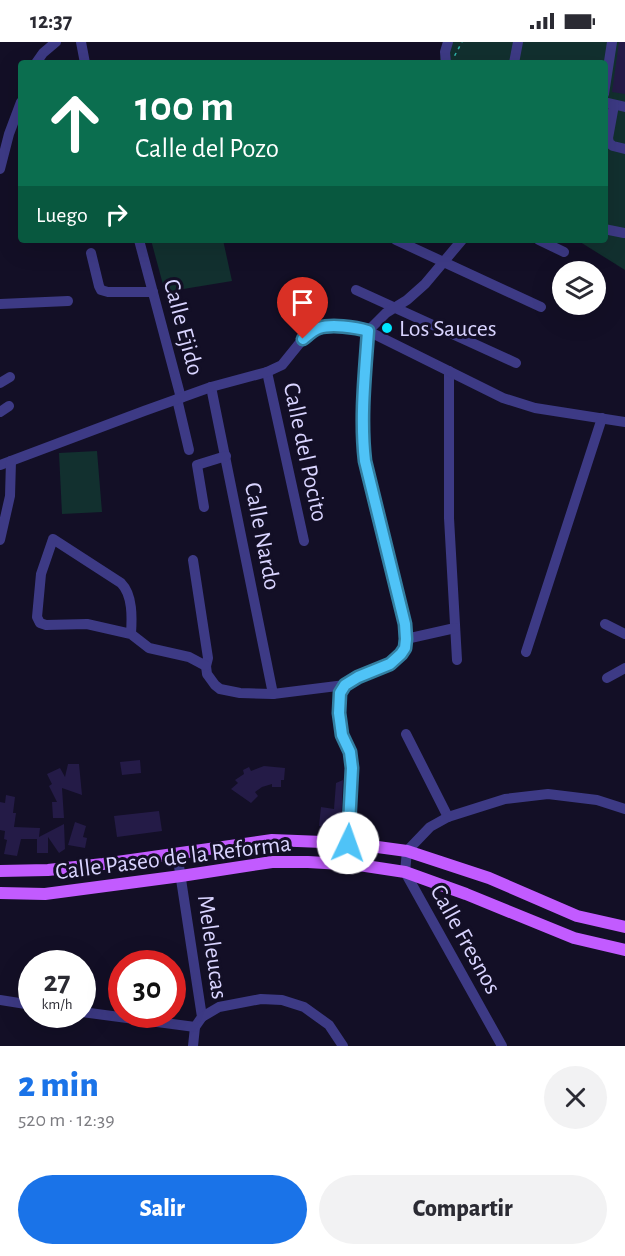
<!DOCTYPE html>
<html lang="es">
<head>
<meta charset="utf-8">
<style>
	body { margin:0; font-family:"Alegreya Sans",sans-serif; background:#f2f2f3; color:#2b2b33; height:100vh; display:flex; flex-direction:column; font-size:22px; white-space:nowrap }
	* { box-sizing:border-box; margin:0 }
	p { font-size:20px; color:#7c7c81 }
	.icon { flex:none; width:33px; height:33px; fill:none; stroke:currentColor; stroke-width:2; stroke-linecap:round; stroke-linejoin:round }
	.map { position:relative; height:1004px; overflow:hidden }
	.drawer { display:flex; flex-direction:column; background:#fff; flex:1 }
	.drawer>* { flex:none }
	.hud { position:absolute; left:18px; top:18px; width:590px; height:183px; border-radius:6px; box-shadow:0 6px 24px #0002; background:#0b6e4f; color:#fff; overflow:hidden }
	.tools { position:absolute; left:552px; top:219px; display:grid; gap:12px }
	.tools a { display:grid; place-items:center; width:54px; height:54px; border-radius:50%; background:#fff; box-shadow:0 6px 24px #0002; font-size:30px }
	.speed { position:absolute; left:18px; top:908px; display:flex; gap:12px; font-size:30px; font-weight:700; text-align:center }
	.speed>* { display:grid; place-content:center; width:78px; height:78px; border-radius:50%; background:#fff; box-shadow:0 6px 24px #0002; line-height:1 }
	.speed small { font-size:15px; font-weight:400 }
	.speed .limit { border:9px solid #d22; background:#fff; color:#111 }
	.pin { position:absolute; display:grid; place-items:center; width:51px; height:51px; color:#fff; margin:-62px -26px; border-radius:50% 50% 50% 0; rotate:-45deg; box-shadow:0 0 6px #0007 }
	.pin .icon { rotate:45deg }
	.me { position:absolute; width:66px; margin:-33px; rotate:3deg; stroke-linejoin:round; filter:drop-shadow(0 0 4px #0008) }
	.turn { display:flex; align-items:center; gap:21px; height:126px; padding:0 18px; font-size:27px }
	.turn .icon { width:78px; height:78px; stroke-width:2.5 }
	.turn b { display:block; font-size:42px; line-height:51px }
	.then { display:flex; align-items:center; height:57px; padding:0 18px; background:#0003; gap:12px; font-size:22px }
	.round { display:grid; place-items:center; flex:none; width:63px; height:63px; border-radius:32px; background:#f2f2f3 }
	.headline { display:flex; align-items:center; justify-content:space-between; height:102px; padding:0 18px }
	h1 { font-size:36px; font-weight:800; line-height:45px; color:#1a73e8 }
	.cta { display:flex; gap:12px; margin-top:auto; padding:12px 18px }
	.cta a { flex:1; height:69px; border-radius:36px; background:#1a73e8; color:#fff; font-size:24px; font-weight:800; line-height:69px; text-align:center }
	.cta a+a { background:#f2f2f3; color:#2b2b33 }
	.status { display:flex; justify-content:space-between; align-items:center; height:42px; padding:0 30px; background:#fff; direction:ltr }
	.status svg { height:16px; fill:currentColor }
	.map>svg:first-child { display:block }
	.green { fill:#12302f }
	.building { fill:#241b47 }
	.lines { fill:none; stroke-linecap:round; stroke-linejoin:round }
	.path { stroke:#2fb8b0; stroke-width:1.5; stroke-dasharray:3 4.5; stroke-linecap:butt }
	.minor { stroke:#3d3a85; stroke-width:10 }
	.major { stroke:#c25bff; stroke-width:12 }
	.route-casing { stroke:#337fa1; stroke-width:15 }
	.route { stroke:#4fc3f7; stroke-width:10 }
	.poi-dot { fill:#00e5ff; stroke:#130f26; stroke-width:2 }
	.labels { text-anchor:middle; stroke-width:6; stroke-linejoin:round; paint-order:stroke }
	.street-label { font-size:24px; fill:#d9d4ff; stroke:#130f26 }
	.poi-label { font-size:24px; fill:#d9d4ff; stroke:#130f26; text-anchor:start }
</style>
</head>
<body>
<div class="status"><b>12:37</b><svg viewBox="0 0 49 12"><path d="M0 12V9h3v3zM5 12V6h3v6zM10 12V3h3v9zM15 12V0h3v12zM26 1h20v11H26zM47 4h2v5h-2z"/></svg></div>
<div class="map">
<svg width="625" height="1004" viewBox="0 0 625 1004">
	<rect width="100%" height="100%" fill="#130f26"/>
	<g class="green">
		<polygon points="443,0 625,0 625,228 577,198 604,198 604,21 442,21 440,17"/>
		<polygon points="151,198 223,198 232,239 165,250"/>
		<polygon points="97,409 102,470 62,472 59,411"/>
	</g>
	<g class="building">
		<polygon points="619,0 625,0 625,52 612,50"/>
		<polygon points="140,718 141,731 122,733 120,720"/>
		<polygon points="68,722 79,722 82,753 62,746 64,776 53,776 52,760 57,760 49,744 52,742 47,732 60,726 65,735"/>
		<polygon points="264,724 285,726 284,738 281,738 281,745 272,745 272,742 262,745 255,750 258,754 251,761 231,747 238,741 235,738 244,732 243,728 249,725 251,729"/>
		<polygon points="343,738 341,787 319,784 321,765 334,767 336,741"/>
		<polygon points="6,753 15,755 13,771 16,771 14,785 40,786 39,795 64,782 65,807 59,811 48,795 48,811 37,811 37,797 21,797 17,814 4,812 7,798 4,797 5,789 0,788 0,760 5,761"/>
		<polygon points="159,769 162,789 117,795 114,774"/>
		<polygon points="75,780 86,784 83,795 87,796 85,806 68,803"/>
	</g>
	<g class="lines">
		<polyline class="path" points="457,21 455,13 462,0"/>
		<g class="minor">
			<polyline points="81,0 85,21"/>
			<polyline points="36,21 43,11 56,0"/>
			<polyline points="446,21 445,10 448,0"/>
			<polyline points="514,21 518,0"/>
			<polyline points="604,52 612,0"/>
			<polyline points="604,60 625,65"/>
			<polyline points="614,63 608,96 609,101 613,104 625,107"/>
			<polyline points="0,127 9,92 21,60"/>
			<polyline points="604,187 624,191"/>
			<polyline points="139,198 181,356"/>
			<polyline points="396,198 541,265"/>
			<polyline points="539,198 564,210"/>
			<polyline points="91,211 99,244 101,248 108,250 153,250"/>
			<polyline points="356,248 516,321"/>
			<polyline points="0,262 68,259"/>
			<polyline points="368,289 386,271 407,258 425,242 462,198"/>
			<polyline points="449,329 449,476 457,618"/>
			<polyline points="267,330 304,499"/>
			<polyline points="0,341 10,335"/>
			<polyline points="211,345 273,652"/>
			<polyline points="177,357 189,408"/>
			<polyline points="0,370 9,364"/>
			<polyline points="0,423 144,369 211,345 267,330 282,323 303,297 316,287 327,284 359,286 368,289 503,356 535,366 625,380"/>
			<polyline points="204,465 197,423 226,414"/>
			<polyline points="0,498 10,454 11,419"/>
			<path d="M 193,518 L 208,616 L 206,624 L 207,632 L 215,643 L 220,647 L 240,651 L 273,652 L 345,643 L 358,635 L 390,622 L 401,612 L 405,605 L 406,597 L 405,582 L 365,419 C 360,376 365,332 368,289"/>
			<polyline points="605,582 625,592"/>
			<path d="M 131,592 C 132,576 133,553 121,541 L 53,497 L 41,532 L 37,575 L 40,581 L 46,583 L 87,582 L 131,592 L 149,606 L 189,615 L 206,624"/>
			<polyline points="406,597 455,586"/>
			<polyline points="526,610 602,376"/>
			<polyline points="607,636 625,626"/>
			<polyline points="345,643 340,651 338,671 342,693 350,710 352,726 348,801"/>
			<polyline points="406,692 448,775"/>
			<polyline points="177,811 202,975 195,985 193,1004"/>
			<polyline points="0,958 32,963"/>
			<polyline points="82,970 195,985"/>
			<polyline points="202,975 219,965 261,957 282,958 304,965 329,983 343,1004"/>
			<polyline points="502,1004 405,830 407,809 430,785 448,775 505,757 548,752 597,758 625,767"/>
		</g>
		<g class="major">
			<polyline points="0,829 48,828 103,822 272,798 348,801 407,809 489,836 577,874 625,885"/>
			<polyline points="0,851 45,852 181,834 272,820 308,820 359,823 405,830 466,852 574,896 625,908"/>
		</g>
	</g>
	<g class="lines">
		<defs>
			<path id="route" d="M 303,297 C 308,293 313,288 319,286 C 331,282 355,285 368,289 C 365,332 360,376 365,419 L 405,582 L 406,597 L 405,606 L 401,612 L 390,622 L 358,635 L 345,643 L 340,651 L 339,671 L 342,693 L 350,710 L 352,726 L 348,801"/>
		</defs>
		<use href="#route" class="route-casing"/>
		<use href="#route" class="route"/>
	</g>
	<circle class="poi-dot" cx="387" cy="286" r="6"/>
	<g class="labels">
		<g class="street-label">
			<text transform="translate(184 285) rotate(75)" y="8">Calle Ejido</text>
			<text transform="translate(306 410) rotate(78)" y="8">Calle del Pocito</text>
			<text transform="translate(263 494) rotate(79)" y="8">Calle Nardo</text>
			<text transform="translate(173 815) rotate(-7)" y="8">Calle Paseo de la Reforma</text>
			<text transform="translate(466 897) rotate(61)" y="8">Calle Fresnos</text>
			<text transform="translate(213 905) rotate(82)" y="8">Meleleucas</text>
		</g>
		<g class="poi-label">
			<text x="399" y="294">Los Sauces</text>
		</g>
	</g>
</svg>
<div class="tools">
<a><svg class="icon" aria-label="layers" viewBox="0 0 24 24"><path d="M12 4l9 5-9 5-9-5zM3 14l9 5 9-5"/></svg></a>
</div>
<div class="speed"><div>27<small>km/h</small></div><div class="limit">30</div></div>
<div class="pin" style="left:303px;top:297px;background:#d93025"><svg class="icon" aria-label="arrive" viewBox="0 0 24 24"><path d="M6 21V4h12l-3 4 3 4H6"/></svg></div>
<svg class="me" style="left:348px;top:801px" viewBox="-20 -20 40 40"><circle r="19" fill="#fff"/><path d="M0-13L10 11 0 6-10 11z" fill="#4fc3f7"/></svg>
<div class="hud">
<div class="turn"><svg class="icon" aria-label="ahead" viewBox="0 0 24 24"><path d="M12 20V5M6 11l6-6 6 6"/></svg><div><b>100 m</b>Calle del Pozo</div></div>
<div class="then">Luego<svg class="icon" aria-label="right" viewBox="0 0 24 24"><path d="M7 20v-9h11M14 6l5 5-5 5"/></svg></div>
</div>
</div>
<section class="drawer">
<div class="headline"><div><h1>2 min</h1><p>520 m · 12:39</p></div><a class="round"><svg class="icon" aria-label="close" viewBox="0 0 24 24"><path d="M6 6l12 12M18 6L6 18"/></svg></a></div>
<div class="cta"><a>Salir</a><a>Compartir</a></div>
</section>
</body>
</html>
